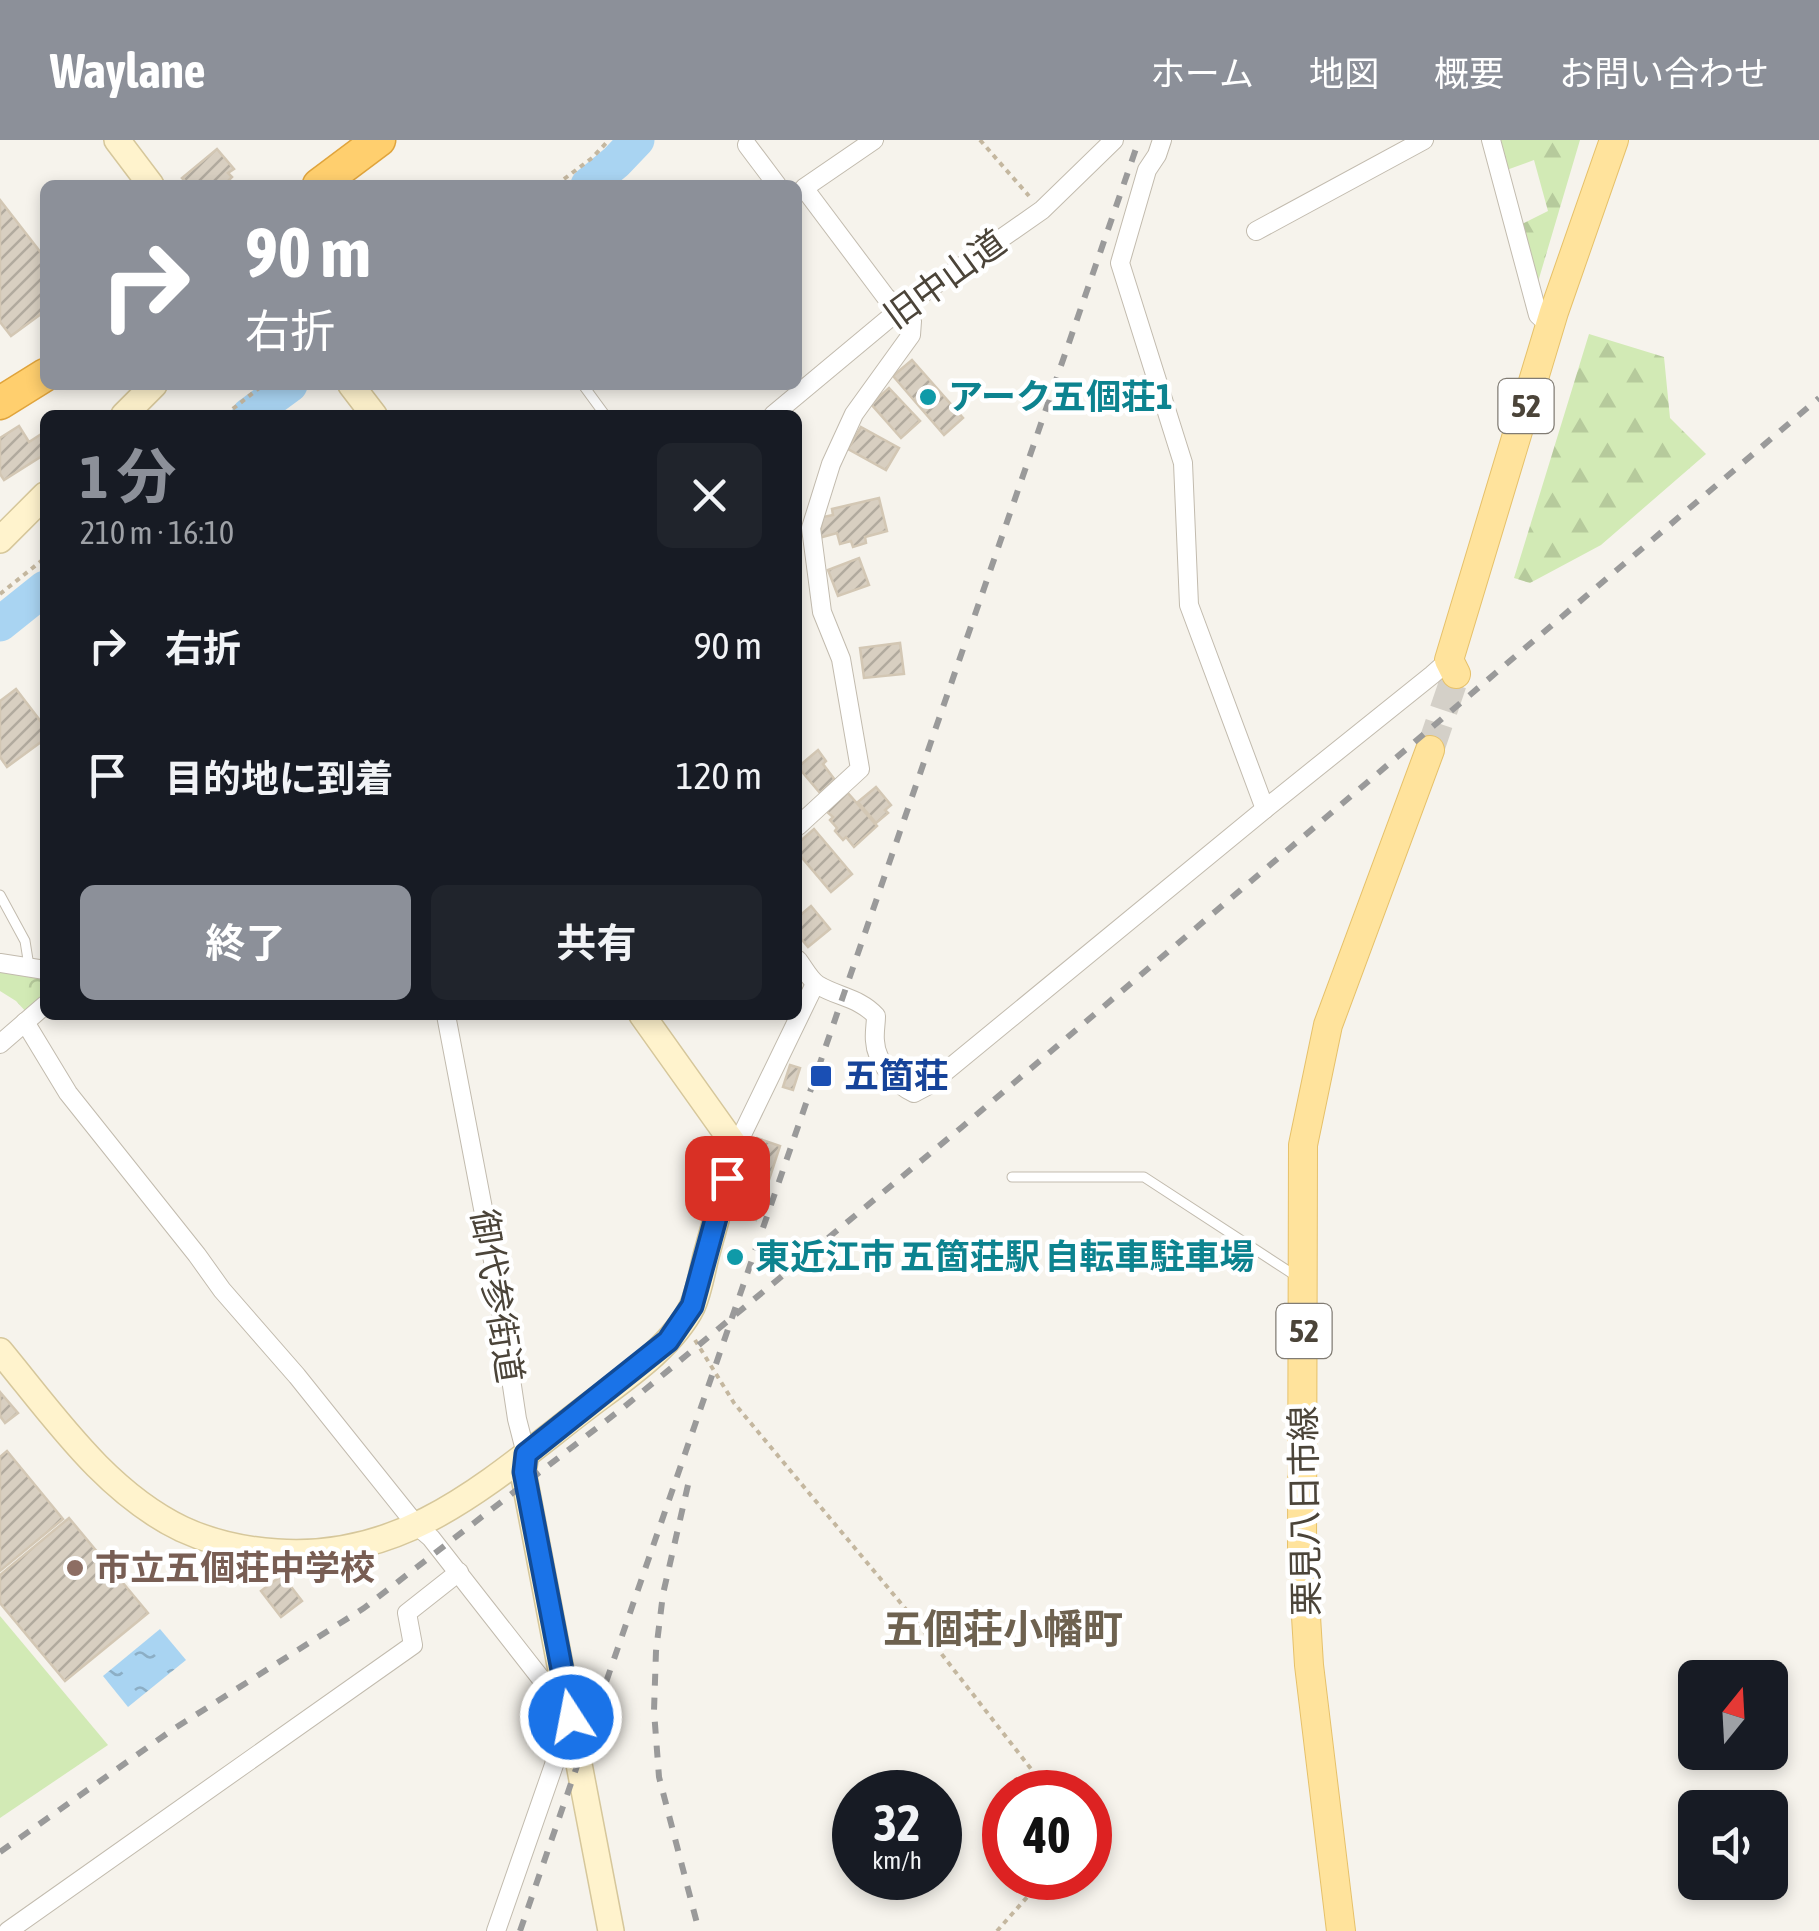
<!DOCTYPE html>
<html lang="ja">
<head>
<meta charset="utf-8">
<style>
	body { margin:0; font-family:"Asap Condensed","Noto Sans JP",sans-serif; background:#20242c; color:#f1f3f6; height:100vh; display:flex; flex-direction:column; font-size:38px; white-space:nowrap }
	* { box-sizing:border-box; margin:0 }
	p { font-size:32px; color:#9ea1a6 }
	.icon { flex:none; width:55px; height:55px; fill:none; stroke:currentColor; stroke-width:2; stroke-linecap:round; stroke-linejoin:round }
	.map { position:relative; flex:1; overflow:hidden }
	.side { position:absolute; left:40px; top:270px; width:762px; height:610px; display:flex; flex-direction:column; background:#171b24; border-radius:15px; box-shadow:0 5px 15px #0003 }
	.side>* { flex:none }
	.guide { position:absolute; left:40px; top:40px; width:762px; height:210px; border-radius:15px; box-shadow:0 5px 15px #0003; background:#8c9099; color:#fff; overflow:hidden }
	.needle { width:65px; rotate:18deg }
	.buttons { position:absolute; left:1678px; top:1520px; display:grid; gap:20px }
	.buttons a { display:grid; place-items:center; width:110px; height:110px; border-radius:15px; background:#171b24; box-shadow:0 5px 15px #0003; font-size:50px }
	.speed { position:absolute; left:832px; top:1630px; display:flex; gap:20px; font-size:50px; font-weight:700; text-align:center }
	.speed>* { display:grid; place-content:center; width:130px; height:130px; border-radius:50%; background:#171b24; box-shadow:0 5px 15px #0003; line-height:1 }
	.speed small { font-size:25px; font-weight:400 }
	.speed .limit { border:15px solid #d22; background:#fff; color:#111 }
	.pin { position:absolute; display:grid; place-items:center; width:85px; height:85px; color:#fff; margin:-42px; border-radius:20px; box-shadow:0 5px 15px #0006 }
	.me { position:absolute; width:110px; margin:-55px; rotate:349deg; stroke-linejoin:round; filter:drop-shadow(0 0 8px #0008) }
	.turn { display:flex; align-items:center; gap:35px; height:210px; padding:0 40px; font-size:45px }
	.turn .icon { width:130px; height:130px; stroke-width:2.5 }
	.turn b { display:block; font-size:70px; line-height:85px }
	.round { display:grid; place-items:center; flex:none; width:105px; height:105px; border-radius:15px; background:#20242c }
	.overview { display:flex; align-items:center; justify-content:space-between; height:170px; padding:0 40px }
	h1 { font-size:60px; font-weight:700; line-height:75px; color:#8c9099 }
	.button { display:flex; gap:20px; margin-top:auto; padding:20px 40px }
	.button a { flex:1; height:115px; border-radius:15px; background:#8c9099; color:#fff; font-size:40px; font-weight:700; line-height:115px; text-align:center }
	.button a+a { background:#20242c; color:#f1f3f6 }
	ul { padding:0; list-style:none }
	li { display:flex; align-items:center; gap:30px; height:130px; padding:0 40px }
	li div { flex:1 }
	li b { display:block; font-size:38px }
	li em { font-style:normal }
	header { display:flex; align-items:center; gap:60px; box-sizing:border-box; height:140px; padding:0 50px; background:#8c9099; color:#fff }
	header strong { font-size:48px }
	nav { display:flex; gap:55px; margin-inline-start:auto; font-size:35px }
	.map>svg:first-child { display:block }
	.forest { fill:url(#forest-firs) }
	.park { fill:url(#park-crowns) }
	.garden { fill:#d2eab5 }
	.water { fill:url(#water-ripples) }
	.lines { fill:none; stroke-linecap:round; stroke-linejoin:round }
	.river { stroke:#a9d4f2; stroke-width:35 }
	.building { fill:url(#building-hatch); stroke:#d3c7b4; stroke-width:2.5 }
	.primary-tunnel { stroke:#d4d0c8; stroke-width:28; stroke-dasharray:28 14; stroke-linecap:butt }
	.lane-casing { stroke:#c2bbae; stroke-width:11 }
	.street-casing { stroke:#c2bbae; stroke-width:20 }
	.secondary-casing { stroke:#d6c79b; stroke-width:28 }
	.primary-casing { stroke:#e6c16a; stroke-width:30 }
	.highway-casing { stroke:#e0a43c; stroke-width:35 }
	.path { stroke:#c4b79f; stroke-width:4; stroke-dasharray:5 5; stroke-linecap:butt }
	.lane { stroke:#fff; stroke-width:9 }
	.street { stroke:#fff; stroke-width:18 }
	.secondary { stroke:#fff3cd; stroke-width:25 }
	.primary { stroke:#ffe39c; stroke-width:28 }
	.highway { stroke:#ffcf6e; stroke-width:32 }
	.rail { stroke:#9a9a9a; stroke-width:6; stroke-dasharray:12 12; stroke-linecap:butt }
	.route-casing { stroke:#114b97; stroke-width:25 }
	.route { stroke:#1a73e8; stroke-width:18 }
	.culture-dot { fill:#0f9aa8; stroke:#fff; stroke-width:4 }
	.transit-dot { fill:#1a4fb4; stroke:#fff; stroke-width:4 }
	.education-dot { fill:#8d6e63; stroke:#fff; stroke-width:4 }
	.labels { text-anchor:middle; stroke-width:9; stroke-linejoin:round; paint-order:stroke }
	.shield { fill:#fff; stroke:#817c74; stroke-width:2.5 }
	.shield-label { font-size:32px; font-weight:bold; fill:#4b4439 }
	.street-label { font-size:35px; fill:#4b4439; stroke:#fff }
	.culture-label { font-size:35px; font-weight:bold; fill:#0d838f; stroke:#fff; text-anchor:start }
	.transit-label { font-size:35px; font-weight:bold; fill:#164399; stroke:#fff; text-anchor:start }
	.education-label { font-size:35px; font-weight:bold; fill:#785e54; stroke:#fff; text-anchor:start }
	.quarter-label { font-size:40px; font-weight:bold; fill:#6e6250; stroke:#fff }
</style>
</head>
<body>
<header>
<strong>Waylane</strong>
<nav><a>ホーム</a><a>地図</a><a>概要</a><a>お問い合わせ</a></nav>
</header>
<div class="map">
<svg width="1819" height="1791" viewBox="0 0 1819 1791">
	<defs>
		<pattern id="forest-firs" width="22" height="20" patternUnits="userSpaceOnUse" patternTransform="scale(2.5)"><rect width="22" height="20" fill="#d2eab5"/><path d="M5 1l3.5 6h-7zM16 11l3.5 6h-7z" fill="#b6ca9c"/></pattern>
		<pattern id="park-crowns" width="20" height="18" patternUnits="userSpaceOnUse" patternTransform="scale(2.5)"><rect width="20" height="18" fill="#d2eab5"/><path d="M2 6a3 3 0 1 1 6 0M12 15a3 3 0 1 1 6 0" fill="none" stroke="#b6ca9c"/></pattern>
		<pattern id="water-ripples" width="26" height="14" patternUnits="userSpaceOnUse" patternTransform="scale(2.5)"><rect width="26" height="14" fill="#a9d4f2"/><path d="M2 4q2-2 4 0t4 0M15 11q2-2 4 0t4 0" fill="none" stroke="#8caec5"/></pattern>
		<pattern id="building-hatch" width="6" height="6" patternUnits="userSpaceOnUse" patternTransform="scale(2.5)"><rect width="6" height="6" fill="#d8cfc1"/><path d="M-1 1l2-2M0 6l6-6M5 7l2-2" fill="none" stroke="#b1aa9e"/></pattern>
	</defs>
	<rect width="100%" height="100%" fill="#f6f3ec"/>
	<g class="forest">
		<polygon points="1496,0 1580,0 1535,152 1516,87 1548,71 1534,20 1501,32"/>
		<polygon points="1589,194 1664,217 1670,278 1706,314 1601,405 1530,443 1514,438"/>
	</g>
	<polygon class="park" points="0,830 45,839 45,859 28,874 16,861 0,851"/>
	<polygon class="garden" points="0,1476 108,1605 0,1678"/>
	<polygon class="water" points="160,1489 186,1520 128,1567 103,1536"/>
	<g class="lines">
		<g class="river">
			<polyline points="588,45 616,22 637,0"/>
			<polyline points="249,275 290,245"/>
			<polyline points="0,484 45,448"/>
		</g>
	</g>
	<g class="building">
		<polygon points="217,9 234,29 228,33 232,37 227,42 230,45 189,45 182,38"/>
		<polygon points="0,60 45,118 45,171 11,196 0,182"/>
		<polygon points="912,220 963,278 944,295 893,236"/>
		<polygon points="889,248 920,281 901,298 871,264"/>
		<polygon points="19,286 29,302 43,293 45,314 4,340 0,334 0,298"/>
		<polygon points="861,287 899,308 886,330 848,309"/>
		<polygon points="879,358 887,391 865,397 866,403 853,407 851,401 840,404 837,393 819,398 823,377 833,375 832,369"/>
		<polygon points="859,418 869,445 838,456 828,430"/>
		<polygon points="900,503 904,534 864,538 860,508"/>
		<polygon points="16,549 45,587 45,599 7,627 0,617 0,561"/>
		<polygon points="818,610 826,621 823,624 835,640 820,653 798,627"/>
		<polygon points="876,647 891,665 885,670 888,673 876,683 858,662"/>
		<polygon points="847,652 877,686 854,707 846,697 843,700 835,691 837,688 830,680 833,677 826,671"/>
		<polygon points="814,689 852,734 831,752 798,713 798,703"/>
		<polygon points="811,766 830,789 808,807 798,795 798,777"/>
		<polygon points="790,925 800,928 793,950 783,947"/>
		<polygon points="757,998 780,1006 756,1080 736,1074 745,1045 743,1044"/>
		<polygon points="0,1252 18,1273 5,1283 0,1276"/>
		<polygon points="7,1311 63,1379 0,1431 0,1317"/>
		<polygon points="69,1378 148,1473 65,1541 0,1463 0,1435"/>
		<polygon points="282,1435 302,1461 281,1477 261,1451"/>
	</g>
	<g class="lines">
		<polyline class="primary-tunnel" points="1430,610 1456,534"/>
		<defs>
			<g id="lane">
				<polyline points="583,245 605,275"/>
				<polyline points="0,755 25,801 29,826"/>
				<polyline points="1012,1037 1144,1037 1299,1138"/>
			</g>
			<g id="street">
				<polyline points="1162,0 1157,15 1147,30 1120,123 1183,323 1189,465 1265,669 1432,535 1449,520"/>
				<polyline points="1491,0 1538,175 1550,186"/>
				<polyline points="747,5 777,45"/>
				<polyline points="1256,91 1424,0"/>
				<polyline points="773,275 899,170 1042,70 1114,0"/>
				<polyline points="798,686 860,629 841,519 822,472 811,388 831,324 854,274 911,195 912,181 885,156 804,48 874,0"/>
				<path d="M 798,820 C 804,828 810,840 818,845 C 838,857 860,858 876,876 C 876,884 874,893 875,901 C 876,922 896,945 914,953 L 929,945 L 1265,669"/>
				<polyline points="0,823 45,830"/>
				<polyline points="446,875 494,1126 517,1279 526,1314"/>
				<polyline points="25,882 68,953 197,1115 222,1150 297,1236 417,1386 431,1398 571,1577 547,1588 555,1622 496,1791"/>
				<polyline points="0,904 45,865"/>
				<polyline points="736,1007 815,844"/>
				<polyline points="8,1791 413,1505 407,1473 459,1432"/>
			</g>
			<g id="secondary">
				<polyline points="117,0 151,45"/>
				<polyline points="351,245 374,275"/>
				<polyline points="124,275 154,245"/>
				<polyline points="0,400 45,355"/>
				<path d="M 0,1211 C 53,1275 105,1352 182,1389 C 212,1403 244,1410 277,1412 C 405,1421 488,1343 583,1270 C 619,1242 671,1209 692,1167 C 699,1152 702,1132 706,1116 C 716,1080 726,1043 736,1007 L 642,875"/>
				<polyline points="526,1314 523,1332 611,1791"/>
			</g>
			<g id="primary">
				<polyline points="1456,534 1449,520 1554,172 1614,0"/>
				<polyline points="1341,1791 1309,1525 1302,1412 1303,1005 1328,885 1430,610"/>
			</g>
			<g id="highway">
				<polyline points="319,45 379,0"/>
				<polyline points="0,263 45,235"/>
			</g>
		</defs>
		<use href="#lane" class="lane-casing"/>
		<use href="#street" class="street-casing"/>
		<use href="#secondary" class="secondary-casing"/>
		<use href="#primary" class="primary-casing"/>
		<use href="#highway" class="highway-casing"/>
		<g class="path">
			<polyline points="980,0 1029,56"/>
			<polyline points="556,45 592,18 609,0"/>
			<polyline points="225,275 263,245"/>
			<polyline points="0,454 45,418"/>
			<polyline points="695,1200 734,1263 919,1485 1049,1652"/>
			<polyline points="997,1791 1044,1738"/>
		</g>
		<use href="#lane" class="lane"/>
		<use href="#street" class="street"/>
		<use href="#secondary" class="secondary"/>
		<use href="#primary" class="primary"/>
		<use href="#highway" class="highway"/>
		<g class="rail">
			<polyline points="688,1345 663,1454 656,1511 654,1571 659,1637 699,1791"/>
			<polyline points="0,1712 172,1590 364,1468 624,1267 962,987 1819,258"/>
			<polyline points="520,1791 1139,0"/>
		</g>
	</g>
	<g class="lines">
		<defs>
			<polyline id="route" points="571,1577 524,1332 526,1314 668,1201 692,1166 727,1038"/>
		</defs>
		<use href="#route" class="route-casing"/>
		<use href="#route" class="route"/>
	</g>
	<g class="culture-dot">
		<circle cx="928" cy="257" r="10"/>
		<circle cx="735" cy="1117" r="10"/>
	</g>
	<rect class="transit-dot" x="809" y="924" width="24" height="24" rx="5"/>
	<circle class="education-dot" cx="75" cy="1428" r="10"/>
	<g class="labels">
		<g class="shield">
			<rect x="1498.5" y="239" width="55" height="54" rx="8"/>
			<rect x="1276.5" y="1164" width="55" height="54" rx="8"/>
		</g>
		<g class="shield-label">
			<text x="1526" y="277">52</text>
			<text x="1304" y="1202">52</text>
		</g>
		<g class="street-label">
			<text transform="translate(945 139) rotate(-36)" y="12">旧中山道</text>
			<text transform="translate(497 1156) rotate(81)" y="12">御代参街道</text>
			<text transform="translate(1305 1371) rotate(-91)" y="12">栗見八日市線</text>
		</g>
		<g class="culture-label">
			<text x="948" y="269">アーク五個荘1</text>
			<text x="755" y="1129">東近江市 五箇荘駅 自転車駐車場</text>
		</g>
		<g class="transit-label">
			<text x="844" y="948">五箇荘</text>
		</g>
		<g class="education-label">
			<text x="95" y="1440">市立五個荘中学校</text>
		</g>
		<g class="quarter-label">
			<text x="1003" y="1503">五個荘小幡町</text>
		</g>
	</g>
</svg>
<div class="buttons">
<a><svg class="needle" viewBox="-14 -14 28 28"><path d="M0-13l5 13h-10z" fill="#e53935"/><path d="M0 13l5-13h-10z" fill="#9ea1a6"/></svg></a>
<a><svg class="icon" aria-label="sound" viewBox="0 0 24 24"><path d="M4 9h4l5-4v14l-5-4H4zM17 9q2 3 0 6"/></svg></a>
</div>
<div class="speed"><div>32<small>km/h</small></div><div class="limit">40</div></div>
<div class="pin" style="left:727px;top:1038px;background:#d93025"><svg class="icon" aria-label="arrive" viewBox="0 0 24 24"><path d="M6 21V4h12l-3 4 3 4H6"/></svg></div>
<svg class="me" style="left:571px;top:1577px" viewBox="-20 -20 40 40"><circle r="17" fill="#1a73e8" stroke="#fff" stroke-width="3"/><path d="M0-11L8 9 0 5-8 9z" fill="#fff"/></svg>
<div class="guide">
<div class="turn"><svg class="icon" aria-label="right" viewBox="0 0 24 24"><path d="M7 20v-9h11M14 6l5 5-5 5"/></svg><div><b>90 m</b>右折</div></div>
</div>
<section class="side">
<div class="overview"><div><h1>1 分</h1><p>210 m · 16:10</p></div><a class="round"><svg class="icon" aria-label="close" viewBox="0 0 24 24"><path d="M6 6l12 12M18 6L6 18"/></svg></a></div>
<ul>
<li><svg class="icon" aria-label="right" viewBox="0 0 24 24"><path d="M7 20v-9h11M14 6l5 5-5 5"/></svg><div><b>右折</b></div><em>90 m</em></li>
<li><svg class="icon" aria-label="arrive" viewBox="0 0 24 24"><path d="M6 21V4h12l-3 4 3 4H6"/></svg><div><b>目的地に到着</b></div><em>120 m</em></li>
</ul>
<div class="button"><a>終了</a><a>共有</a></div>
</section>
</div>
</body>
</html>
